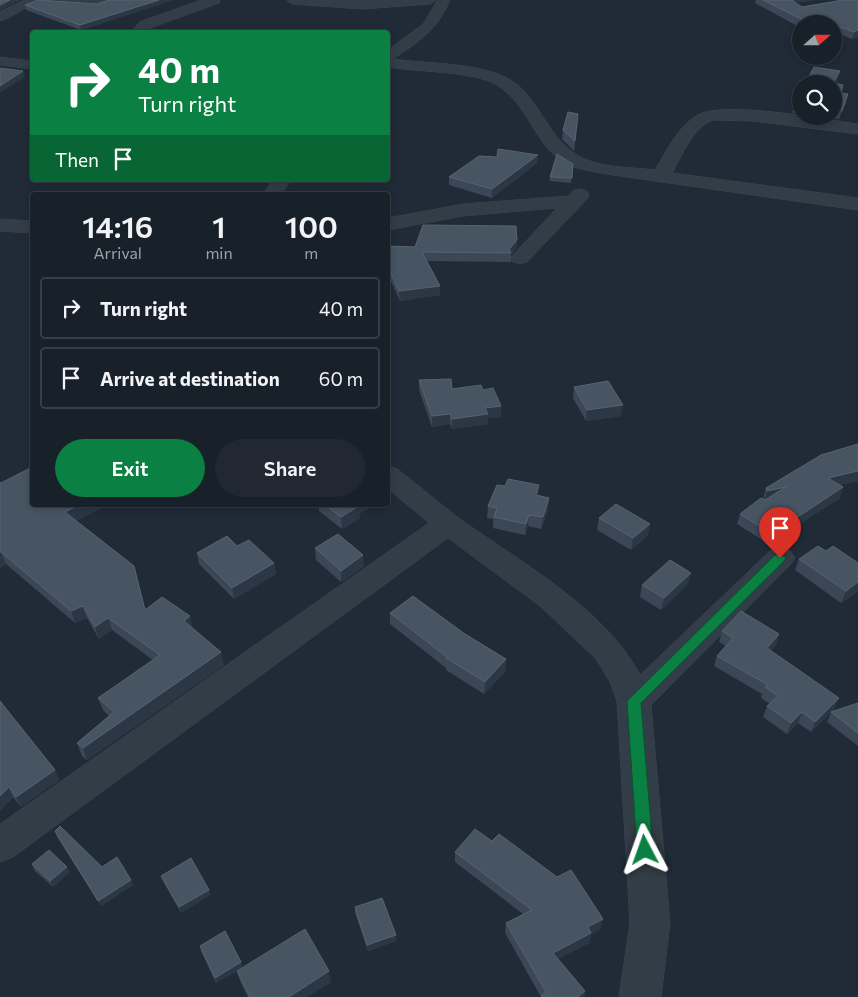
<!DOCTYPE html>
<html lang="en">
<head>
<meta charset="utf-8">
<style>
	body { margin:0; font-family:Commissioner,sans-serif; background:#212831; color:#f1f3f6; height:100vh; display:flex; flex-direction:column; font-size:19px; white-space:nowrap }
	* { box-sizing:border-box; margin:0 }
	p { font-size:16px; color:#9fa3a8 }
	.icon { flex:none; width:28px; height:28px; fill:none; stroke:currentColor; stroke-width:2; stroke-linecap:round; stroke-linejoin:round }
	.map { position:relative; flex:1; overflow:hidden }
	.details { position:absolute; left:30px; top:192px; width:360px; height:315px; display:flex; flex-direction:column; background:#182029; border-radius:5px; box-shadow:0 2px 8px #0003,0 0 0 1px #363e46 }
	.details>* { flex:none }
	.top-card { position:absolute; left:30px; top:30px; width:360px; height:152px; border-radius:5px; box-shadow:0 2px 8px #0003,0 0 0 1px #363e46; background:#0b8043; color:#fff; overflow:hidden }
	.needle { width:32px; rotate:69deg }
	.tools { position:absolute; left:792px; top:15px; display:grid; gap:10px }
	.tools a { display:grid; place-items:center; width:50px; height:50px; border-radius:50%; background:#182029; box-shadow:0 2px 8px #0003,0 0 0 1px #363e46; font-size:25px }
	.pin { position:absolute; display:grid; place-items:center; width:42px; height:42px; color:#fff; margin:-51px -21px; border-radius:50% 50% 50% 0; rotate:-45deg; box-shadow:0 0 5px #0007 }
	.pin .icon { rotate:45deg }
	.me { position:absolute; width:55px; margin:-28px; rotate:356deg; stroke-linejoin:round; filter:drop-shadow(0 0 4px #0008) }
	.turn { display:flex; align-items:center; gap:18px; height:105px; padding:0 25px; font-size:22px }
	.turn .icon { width:65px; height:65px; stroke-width:2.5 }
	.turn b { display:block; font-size:35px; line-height:42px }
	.then { display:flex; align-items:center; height:48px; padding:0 25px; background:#0003; gap:10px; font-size:19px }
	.eta { display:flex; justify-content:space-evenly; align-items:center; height:85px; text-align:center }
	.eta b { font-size:30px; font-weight:600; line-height:35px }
	.action { display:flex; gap:10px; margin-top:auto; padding:10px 25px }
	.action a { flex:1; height:58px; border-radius:30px; background:#0b8043; color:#fff; font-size:20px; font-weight:600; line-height:58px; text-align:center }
	.action a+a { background:#212831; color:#f1f3f6 }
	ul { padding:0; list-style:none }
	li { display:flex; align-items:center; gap:15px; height:62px; margin:0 10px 8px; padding:0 15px; border:2px solid #363e46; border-radius:5px }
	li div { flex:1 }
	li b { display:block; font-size:19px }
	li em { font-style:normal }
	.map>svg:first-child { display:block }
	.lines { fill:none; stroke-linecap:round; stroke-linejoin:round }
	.minor-casing { stroke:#3d4651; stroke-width:1 }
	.minor { fill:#333d47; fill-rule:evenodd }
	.wall { fill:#3b4756 }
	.shaded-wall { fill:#2b3745 }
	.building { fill:#475462; stroke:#576371 }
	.route { fill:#0b8043; stroke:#07532c }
</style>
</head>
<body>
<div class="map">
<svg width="858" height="997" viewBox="0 0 858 997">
	<rect width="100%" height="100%" fill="#202b37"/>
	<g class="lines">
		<defs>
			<g id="minor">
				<path d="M 25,0 L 112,0 C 100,14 55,3 39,3 C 27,4 13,18 0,21 L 0,12 Z"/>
				<polygon points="202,0 220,0 219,3 150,28 145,32 130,32 140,22"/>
				<polygon points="287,0 436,0 430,4 362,9 293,4"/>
				<path d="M 438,0 L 450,0 C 437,30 420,41 393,59 C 429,64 471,62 505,77 C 539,93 546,137 577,155 C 598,168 631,167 655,170 C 666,152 677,128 696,116 C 721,99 825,120 858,124 L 858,134 L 752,121 L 714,120 C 693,126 682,156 672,173 L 858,198 L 858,210 L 606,174 C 593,171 577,170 565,163 C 535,146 528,104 497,85 C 473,71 417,72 388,67 L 388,50 L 423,24 Z"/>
				<polygon points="0,57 32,61 32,69 0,65"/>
				<polygon points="273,180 291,180 281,195 263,195"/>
				<polygon points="580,189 587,191 589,195 587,199 527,262 520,264 513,262 510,258 557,208 463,216 388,230 388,218 463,204 569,196 573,191"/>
				<polygon points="0,219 32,221 32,233 0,231"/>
				<path d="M 388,466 L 397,469 C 418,485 439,503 460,519 C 519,561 606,609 640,675 L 770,551 L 780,548 L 790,551 L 795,558 L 790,565 L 651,705 L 670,923 L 661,997 L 619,997 L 630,923 L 617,701 L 610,682 L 596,659 L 540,606 L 448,538 L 13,857 L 0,862 L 0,824 L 429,523 L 388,489 Z"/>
			</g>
		</defs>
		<use href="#minor" class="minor-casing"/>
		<use href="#minor" class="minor"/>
	</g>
	<g class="wall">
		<polygon points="107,0 173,0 81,30 26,10 25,5 97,4 106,1"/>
		<polygon points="756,0 814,0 795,3 802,7 843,0 858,37 852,39 834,32 834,24 801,24 801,28 755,3"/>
		<polygon points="838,79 836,84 846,102 839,119 818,116 834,116 834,84"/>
		<polygon points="801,91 801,114 792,113 794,104"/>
		<polygon points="578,114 574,151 562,139 563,130"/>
		<polygon points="537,163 492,198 449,185 449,177"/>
		<polygon points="573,164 571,183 550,181 550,177"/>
		<polygon points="517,240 516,249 511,254 511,262 427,261 440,286 440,295 400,301 388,275 388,246 415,247"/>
		<polygon points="419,380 452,389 483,390 501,417 488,418 488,424 452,429 450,424 432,427 419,390"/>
		<polygon points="574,387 621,416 586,421 573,398"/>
		<polygon points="858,444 858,481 839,485 840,498 769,544 737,524 740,514 763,499 766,488"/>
		<polygon points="0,482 32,505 107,505 76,521 145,610 193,629 224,665 87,760 82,756 77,743 109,716 103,710 98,698 153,660 112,630 99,639 87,618 75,623 6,564 0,568"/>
		<polygon points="539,485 538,496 548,510 541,529 528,526 525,535 493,528 493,519 487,518 488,506 505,486"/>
		<polygon points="319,505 374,505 359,514 360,518 342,529 319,511"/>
		<polygon points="599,518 648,535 631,550 597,530"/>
		<polygon points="237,546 274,563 276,574 234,599 199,564 197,553"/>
		<polygon points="315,548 364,566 341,582 316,560"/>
		<polygon points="826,551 858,563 858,591 841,603 795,570 799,559"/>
		<polygon points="688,584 661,610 640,597 642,585"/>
		<polygon points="390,613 465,634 506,659 506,671 484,694 446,670 446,668 390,624"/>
		<polygon points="722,631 779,634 776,645 770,651 835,708 811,732 798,723 787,734 763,717 767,706 770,704 761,698 762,694 714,666 717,656 726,646 719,642"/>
		<polygon points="0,701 55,770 59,780 21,807 13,797 0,811"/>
		<polygon points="858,703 858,746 827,722 831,712"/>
		<polygon points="55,831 102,867 131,880 133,885 101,906 57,837"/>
		<polygon points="492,841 603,919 600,929 591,934 589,943 558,959 585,991 584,997 541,997 505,933 506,923 523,914 455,862 455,852"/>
		<polygon points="32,864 70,872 53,887 34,870"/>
		<polygon points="161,876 209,890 210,895 181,913 163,881"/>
		<polygon points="355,907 396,935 396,941 368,951 355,913"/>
		<polygon points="200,946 241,962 242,967 331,982 306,997 248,997 240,981 237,971 216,983 201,951"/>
	</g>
	<g class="shaded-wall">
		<polygon points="10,0 21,0 0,10 0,5"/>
		<polygon points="159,0 173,0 81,30 80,25"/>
		<polygon points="794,0 814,0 795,3 793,1"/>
		<polygon points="819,19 818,24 804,24 805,21"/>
		<polygon points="858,30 858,37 852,39 854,32"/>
		<polygon points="23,71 25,77 0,93 0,86"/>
		<polygon points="840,71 838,79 834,87 833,84"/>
		<polygon points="538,155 537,163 492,198 492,189"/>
		<polygon points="517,240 516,249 511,254 509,249"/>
		<polygon points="440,286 440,295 400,301 399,291"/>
		<polygon points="623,405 621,416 586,421 587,410"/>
		<polygon points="501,406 501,417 488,418 488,424 452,429 452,419 485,408"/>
		<polygon points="450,414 450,424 432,427 432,416"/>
		<polygon points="858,471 858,481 825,488 828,478"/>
		<polygon points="539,485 538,497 536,495"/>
		<polygon points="786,487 764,501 767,491"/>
		<polygon points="843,487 840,498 769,544 772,534"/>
		<polygon points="549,498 548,510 541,529 543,517"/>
		<polygon points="79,505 107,505 68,525 65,512"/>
		<polygon points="356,505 374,505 359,514 360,518 342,529 341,517"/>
		<polygon points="529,515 528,526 525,535 526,524"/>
		<polygon points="650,524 648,535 631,550 633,538"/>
		<polygon points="0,552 1,552 6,564 0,568"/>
		<polygon points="363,555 364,566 341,582 341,571"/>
		<polygon points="274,563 276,574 234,599 232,588"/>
		<polygon points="691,573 688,584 661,610 664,598"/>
		<polygon points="858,582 858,591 841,603 846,591"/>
		<polygon points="83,606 87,618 75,623 71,611"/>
		<polygon points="190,616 193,628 184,621"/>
		<polygon points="108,618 112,630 99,639 95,627"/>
		<polygon points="779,634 776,645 763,659 767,648"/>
		<polygon points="221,652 224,665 87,760 83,748"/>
		<polygon points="506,659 506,671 484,694 485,682"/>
		<polygon points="839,698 835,708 811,732 815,722"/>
		<polygon points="802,712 798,723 787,734 791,723"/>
		<polygon points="55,770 59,780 21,807 16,797"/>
		<polygon points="9,787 13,797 0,811 0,796"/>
		<polygon points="67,867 70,872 53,887 50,881"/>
		<polygon points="131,880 133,885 101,906 98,901"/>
		<polygon points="209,890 210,895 181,913 179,907"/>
		<polygon points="603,919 600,929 591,934 589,943 551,963 553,953 588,927"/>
		<polygon points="396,935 396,941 368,951 367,945"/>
		<polygon points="241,962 242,968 216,983 215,978"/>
		<polygon points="329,971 331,982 306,997 289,997"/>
		<polygon points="585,991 584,997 578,997"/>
	</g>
	<g class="building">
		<polygon points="0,0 10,0 0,5"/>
		<polygon points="38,0 97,4 106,1 107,0 159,0 80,25 25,5"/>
		<polygon points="763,0 794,0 793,1 802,7 843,0 858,0 858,30 854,32 834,25 834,24 831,24 819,19 805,21"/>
		<polygon points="814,67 840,71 833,83 843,85 841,93 848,94 842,111 834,110 834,84 805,84"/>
		<polygon points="0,68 23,71 0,86"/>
		<polygon points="801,91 801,105 794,104"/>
		<polygon points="568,112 578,114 575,141 563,130"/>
		<polygon points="498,149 538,155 492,189 449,177 479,156 497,157"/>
		<polygon points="557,154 573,164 572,178 550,177"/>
		<polygon points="423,225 516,226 517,240 509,249 511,253 422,252 440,286 399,291 388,267 388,246 415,247"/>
		<polygon points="451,379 452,389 481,385 483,390 493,388 501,406 485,408 488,414 452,419 450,414 432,416 419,380"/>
		<polygon points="608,381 623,405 587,410 574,387"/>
		<polygon points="858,444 858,471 828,478 843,487 772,534 740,514 761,498 765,500 786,487 767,491 766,488 821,455"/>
		<polygon points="32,467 32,505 79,505 65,512 134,566 145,610 162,597 190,616 184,621 221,652 83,748 77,743 114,712 98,698 160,655 108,618 95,627 83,606 71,611 1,552 0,552 0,482 1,483"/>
		<polygon points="508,479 539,485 536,495 549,498 543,517 529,515 526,524 494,517 497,508 488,506 497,485 505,486"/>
		<polygon points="616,504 650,524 633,538 599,518"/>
		<polygon points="325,505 357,505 359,506 341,517"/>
		<polygon points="338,534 363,555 341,571 315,548"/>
		<polygon points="227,536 237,546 249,540 274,563 232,588 197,553"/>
		<polygon points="818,546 826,551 833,546 858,563 858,582 846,591 799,559"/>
		<polygon points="670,560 691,573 664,598 642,585"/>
		<polygon points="413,596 465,634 506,659 485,682 446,658 447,657 390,613"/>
		<polygon points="741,611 779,634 767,648 839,698 815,722 802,712 791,723 767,706 778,696 765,687 768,685 717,656 733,638 722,631"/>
		<polygon points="0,701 55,770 16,797 9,787 0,796 0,748 1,747 0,747"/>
		<polygon points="858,703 858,733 831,712"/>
		<polygon points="60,826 102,867 117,857 131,880 98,901 55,831"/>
		<polygon points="475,829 492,841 499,834 557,877 571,870 603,919 588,927 591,933 553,953 585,991 578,997 542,997 541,996 546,992 506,923 532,910 455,852"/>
		<polygon points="49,850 67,867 50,881 32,864"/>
		<polygon points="191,858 209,890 179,907 161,876"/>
		<polygon points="382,898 396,935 367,945 355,907"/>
		<polygon points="305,929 329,971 289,997 250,997 237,971"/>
		<polygon points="225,931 241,962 215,978 200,946"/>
	</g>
	<polygon class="route" points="780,554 786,558 784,561 641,703 653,850 651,855 645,857 640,855 637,850 627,701 775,555"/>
</svg>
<div class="tools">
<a><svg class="needle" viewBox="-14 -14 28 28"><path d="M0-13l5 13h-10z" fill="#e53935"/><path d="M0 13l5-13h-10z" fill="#9fa3a8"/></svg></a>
<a><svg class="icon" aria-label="search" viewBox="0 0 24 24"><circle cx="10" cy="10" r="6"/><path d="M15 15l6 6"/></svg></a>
</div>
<div class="pin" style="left:780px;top:558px;background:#d93025"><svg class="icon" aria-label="arrive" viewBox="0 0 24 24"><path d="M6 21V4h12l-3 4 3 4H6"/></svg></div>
<svg class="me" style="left:645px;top:850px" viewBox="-20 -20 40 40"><path d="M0-17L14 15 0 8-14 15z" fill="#0b8043" stroke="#fff" stroke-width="4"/></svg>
<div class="top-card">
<div class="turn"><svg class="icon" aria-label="right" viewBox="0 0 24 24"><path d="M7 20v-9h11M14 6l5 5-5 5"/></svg><div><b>40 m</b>Turn right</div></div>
<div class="then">Then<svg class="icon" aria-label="arrive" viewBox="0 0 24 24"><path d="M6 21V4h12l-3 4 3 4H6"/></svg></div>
</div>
<section class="details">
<div class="eta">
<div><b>14:16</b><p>Arrival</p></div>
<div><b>1</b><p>min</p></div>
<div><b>100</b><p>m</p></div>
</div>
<ul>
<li><svg class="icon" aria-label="right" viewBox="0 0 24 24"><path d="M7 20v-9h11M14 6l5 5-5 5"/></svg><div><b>Turn right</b></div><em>40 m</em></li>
<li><svg class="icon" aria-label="arrive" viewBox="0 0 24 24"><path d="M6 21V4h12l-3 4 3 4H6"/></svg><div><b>Arrive at destination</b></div><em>60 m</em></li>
</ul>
<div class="action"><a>Exit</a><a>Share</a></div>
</section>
</div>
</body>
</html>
